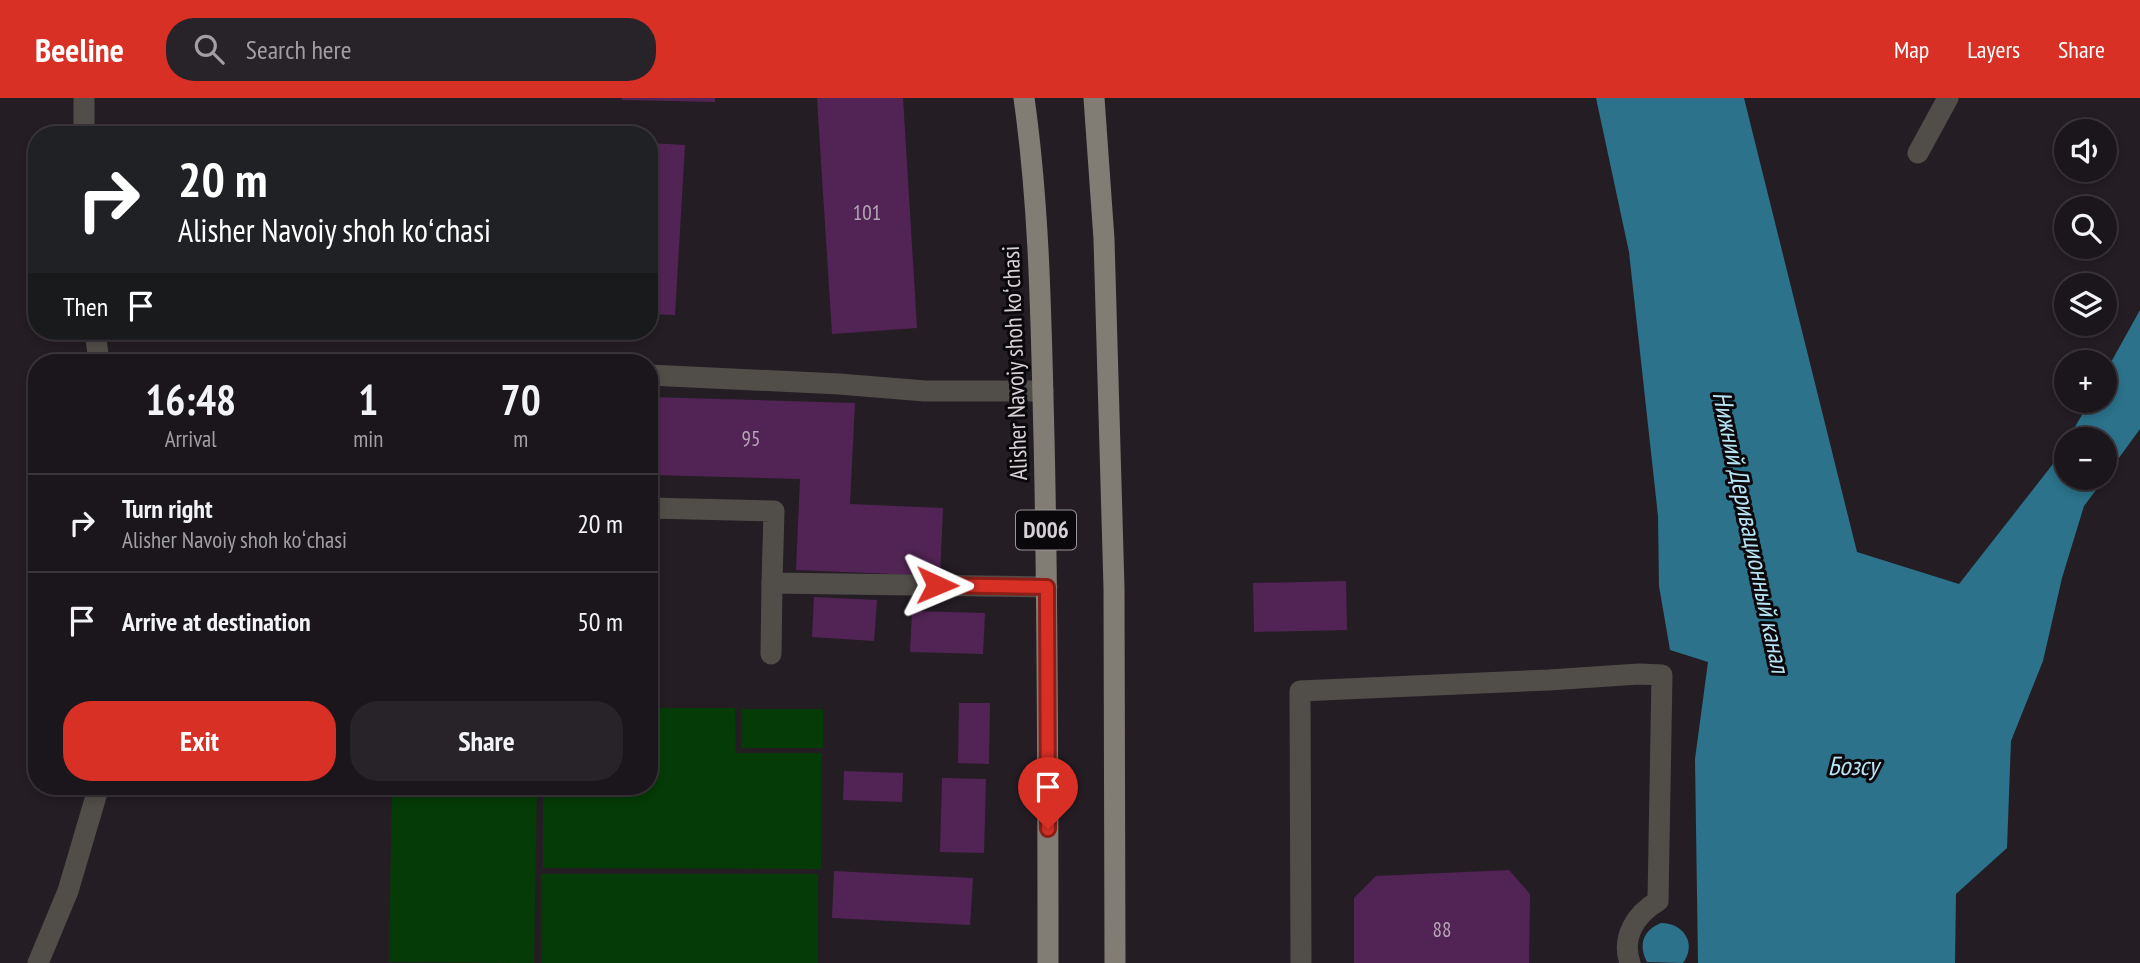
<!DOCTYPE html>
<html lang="en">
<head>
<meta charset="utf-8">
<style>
	body { margin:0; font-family:"PT Sans Narrow",sans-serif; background:#282328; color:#f1f3f6; height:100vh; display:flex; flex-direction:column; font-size:26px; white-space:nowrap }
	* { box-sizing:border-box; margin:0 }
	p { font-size:23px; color:#a09fa3 }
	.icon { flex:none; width:38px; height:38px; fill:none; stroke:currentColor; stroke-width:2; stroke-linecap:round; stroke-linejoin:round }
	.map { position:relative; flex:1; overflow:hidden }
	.side { position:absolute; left:28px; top:256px; width:630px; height:441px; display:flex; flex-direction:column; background:#1b161b; border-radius:28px; box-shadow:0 4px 10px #0003,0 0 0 2px #39353a }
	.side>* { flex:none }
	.top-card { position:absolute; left:28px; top:28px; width:630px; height:214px; border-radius:28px; box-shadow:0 4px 10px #0003,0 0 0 2px #39353a; background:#202124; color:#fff; overflow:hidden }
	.tools { position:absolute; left:2054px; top:21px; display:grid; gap:14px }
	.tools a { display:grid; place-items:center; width:63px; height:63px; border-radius:50%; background:#1b161b; box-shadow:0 4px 10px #0003,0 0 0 2px #39353a; font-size:35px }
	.pin { position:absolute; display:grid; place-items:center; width:60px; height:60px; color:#fff; margin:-72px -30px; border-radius:50% 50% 50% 0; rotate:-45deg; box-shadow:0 0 7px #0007 }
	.pin .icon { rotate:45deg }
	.me { position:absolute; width:77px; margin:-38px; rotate:91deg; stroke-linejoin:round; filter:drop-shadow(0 0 5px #0008) }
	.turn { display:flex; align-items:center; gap:24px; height:147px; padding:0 35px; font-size:32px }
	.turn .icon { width:91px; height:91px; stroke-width:2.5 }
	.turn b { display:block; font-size:49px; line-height:60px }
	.then { display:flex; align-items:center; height:66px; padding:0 35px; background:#0003; gap:14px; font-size:26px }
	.eta { display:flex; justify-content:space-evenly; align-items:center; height:119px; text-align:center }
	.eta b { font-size:42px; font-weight:700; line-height:49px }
	.primary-button { display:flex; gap:14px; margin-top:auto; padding:14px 35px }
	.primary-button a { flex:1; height:80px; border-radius:28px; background:#d93025; color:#fff; font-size:28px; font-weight:700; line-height:80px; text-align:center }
	.primary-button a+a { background:#282328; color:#f1f3f6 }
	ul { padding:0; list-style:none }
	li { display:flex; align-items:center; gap:21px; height:98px; padding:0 35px; border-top:2px solid #39353a }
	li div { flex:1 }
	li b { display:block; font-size:26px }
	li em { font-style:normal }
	header { display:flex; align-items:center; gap:42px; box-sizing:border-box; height:98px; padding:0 35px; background:#d93025; color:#fff }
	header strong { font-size:33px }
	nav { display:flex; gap:38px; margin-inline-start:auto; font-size:24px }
	.search { width:490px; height:63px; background:#282328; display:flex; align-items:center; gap:18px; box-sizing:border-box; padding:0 24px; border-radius:28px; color:#a09fa3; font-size:26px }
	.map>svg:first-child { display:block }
	.green { fill:#053b06 }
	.water { fill:#2b728a }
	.building { fill:#522455 }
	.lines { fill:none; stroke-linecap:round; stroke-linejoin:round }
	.lane { stroke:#514e4a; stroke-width:21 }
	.street { stroke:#514e4a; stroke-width:21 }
	.primary { stroke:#827d74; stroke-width:21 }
	.route-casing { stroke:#8d1f18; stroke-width:18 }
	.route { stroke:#d93025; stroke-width:12 }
	.labels { text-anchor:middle; stroke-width:6; stroke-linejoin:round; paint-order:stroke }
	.number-label { font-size:21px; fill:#b5a6b6 }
	.shield { fill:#0b080b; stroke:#999599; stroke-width:2 }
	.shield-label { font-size:23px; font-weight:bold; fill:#d6d1d6 }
	.street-label { font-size:24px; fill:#d6d1d6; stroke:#0b080b }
	.water-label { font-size:26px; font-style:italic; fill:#b8e4f6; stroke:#0b080b }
</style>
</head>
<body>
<header>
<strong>Beeline</strong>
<div class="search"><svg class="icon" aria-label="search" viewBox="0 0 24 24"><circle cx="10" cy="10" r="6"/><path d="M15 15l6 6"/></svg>Search here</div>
<nav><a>Map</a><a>Layers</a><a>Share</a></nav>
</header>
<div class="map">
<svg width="2140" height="865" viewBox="0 0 2140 865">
	<rect width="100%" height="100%" fill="#241d24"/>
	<g class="green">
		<polygon points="649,610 735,610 736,655 822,655 821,771 543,770 543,688 649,688"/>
		<rect x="741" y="611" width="82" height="39"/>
		<polygon points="392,688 537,688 534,865 389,864"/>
		<rect x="541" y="776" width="277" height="89"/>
	</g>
	<g class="water">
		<polygon points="1596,0 1744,0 1857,454 1959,486 2060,357 2067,344 2067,380 2105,380 2084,408 2062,480 2043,563 2011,643 2007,750 1956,796 1955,865 1698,865 1695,661 1708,564 1670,552 1659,488 1658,418 1629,154"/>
		<polygon points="2140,212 2140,331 2105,379 2105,341 2068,341 2090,303 2105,303 2105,275"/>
		<path d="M 1661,825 C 1684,825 1697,846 1683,865 L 1647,864 C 1638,847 1643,832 1661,825 Z"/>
	</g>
	<g class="building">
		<polygon points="622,0 715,0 715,4 622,2"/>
		<polygon points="817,0 903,0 917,230 832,236"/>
		<polygon points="649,45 685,47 675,217 649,216"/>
		<polygon points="649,299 855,305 850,406 943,410 940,478 796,472 800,381 649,377"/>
		<polygon points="1346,483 1347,532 1254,534 1253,485"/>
		<polygon points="814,499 877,502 874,543 812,539"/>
		<polygon points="912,513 985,515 983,556 910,554"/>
		<polygon points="959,605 990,605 989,666 958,665"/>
		<polygon points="844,673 903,675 902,704 843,702"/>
		<polygon points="942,680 986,681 984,755 940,754"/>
		<polygon points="1509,772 1530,796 1529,865 1354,865 1354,800 1376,778"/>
		<polygon points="834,773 973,780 970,827 832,820"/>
	</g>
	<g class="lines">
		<g class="lane">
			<polyline points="649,277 839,286 925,293 1043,293"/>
			<polyline points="649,410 774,413 772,485 1047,489"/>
			<polyline points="771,556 772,485"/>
			<path d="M 1301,865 L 1300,593 L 1549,582 L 1639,576 L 1662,577 L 1658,803 C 1636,816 1621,839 1630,865"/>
		</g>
		<g class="street">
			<polyline points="84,0 84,37"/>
			<polyline points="1918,55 1948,0"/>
			<polyline points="95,233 99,264"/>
			<polyline points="38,865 68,793 99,688"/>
		</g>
		<g class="primary">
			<path d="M 1024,0 C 1040,113 1041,226 1044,339 C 1048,514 1048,690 1048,865"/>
			<polyline points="1094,0 1104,141 1114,490 1115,865"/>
		</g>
	</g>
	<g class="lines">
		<defs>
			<polyline id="route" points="937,487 1047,489 1048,731"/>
		</defs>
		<use href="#route" class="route-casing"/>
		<use href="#route" class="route"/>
	</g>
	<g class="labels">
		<g class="number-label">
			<text x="867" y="122">101</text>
			<text x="751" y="348">95</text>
			<text x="1442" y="839">88</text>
		</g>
		<rect class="shield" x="1016" y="412.5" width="60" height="39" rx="5"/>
		<g class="shield-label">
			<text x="1046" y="440">D006</text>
		</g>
		<g class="street-label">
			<text transform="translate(1015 265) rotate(-92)" y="8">Alisher Navoiy shoh koʻchasi</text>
		</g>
		<g class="water-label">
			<text transform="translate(1751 434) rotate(78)" y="9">Нижний Деривационный канал</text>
			<text x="1853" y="677">Бозсу</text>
		</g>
	</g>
</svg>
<div class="tools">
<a><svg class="icon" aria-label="sound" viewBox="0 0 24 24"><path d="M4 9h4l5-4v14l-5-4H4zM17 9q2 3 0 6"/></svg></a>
<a><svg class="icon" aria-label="search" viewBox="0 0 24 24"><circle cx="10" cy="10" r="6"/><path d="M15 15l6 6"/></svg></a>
<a><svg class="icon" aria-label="layers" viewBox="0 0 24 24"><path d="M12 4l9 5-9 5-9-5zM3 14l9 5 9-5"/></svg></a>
<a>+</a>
<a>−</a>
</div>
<div class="pin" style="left:1048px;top:731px;background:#d93025"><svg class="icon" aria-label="arrive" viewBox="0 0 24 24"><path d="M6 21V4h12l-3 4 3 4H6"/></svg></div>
<svg class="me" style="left:937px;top:487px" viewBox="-20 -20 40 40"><path d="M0-17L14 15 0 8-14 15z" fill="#d93025" stroke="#fff" stroke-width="4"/></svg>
<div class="top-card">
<div class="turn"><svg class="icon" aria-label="right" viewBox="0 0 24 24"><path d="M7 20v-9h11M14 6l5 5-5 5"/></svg><div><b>20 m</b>Alisher Navoiy shoh koʻchasi</div></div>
<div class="then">Then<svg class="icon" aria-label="arrive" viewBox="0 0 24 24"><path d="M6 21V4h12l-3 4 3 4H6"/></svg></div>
</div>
<section class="side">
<div class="eta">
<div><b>16:48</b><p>Arrival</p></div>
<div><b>1</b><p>min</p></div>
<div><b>70</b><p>m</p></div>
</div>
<ul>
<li><svg class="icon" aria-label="right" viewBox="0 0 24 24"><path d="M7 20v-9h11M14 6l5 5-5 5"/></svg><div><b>Turn right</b><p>Alisher Navoiy shoh koʻchasi</p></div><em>20 m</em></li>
<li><svg class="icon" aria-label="arrive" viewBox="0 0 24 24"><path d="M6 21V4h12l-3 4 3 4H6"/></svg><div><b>Arrive at destination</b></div><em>50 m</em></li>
</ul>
<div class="primary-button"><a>Exit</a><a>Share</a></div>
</section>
</div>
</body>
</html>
